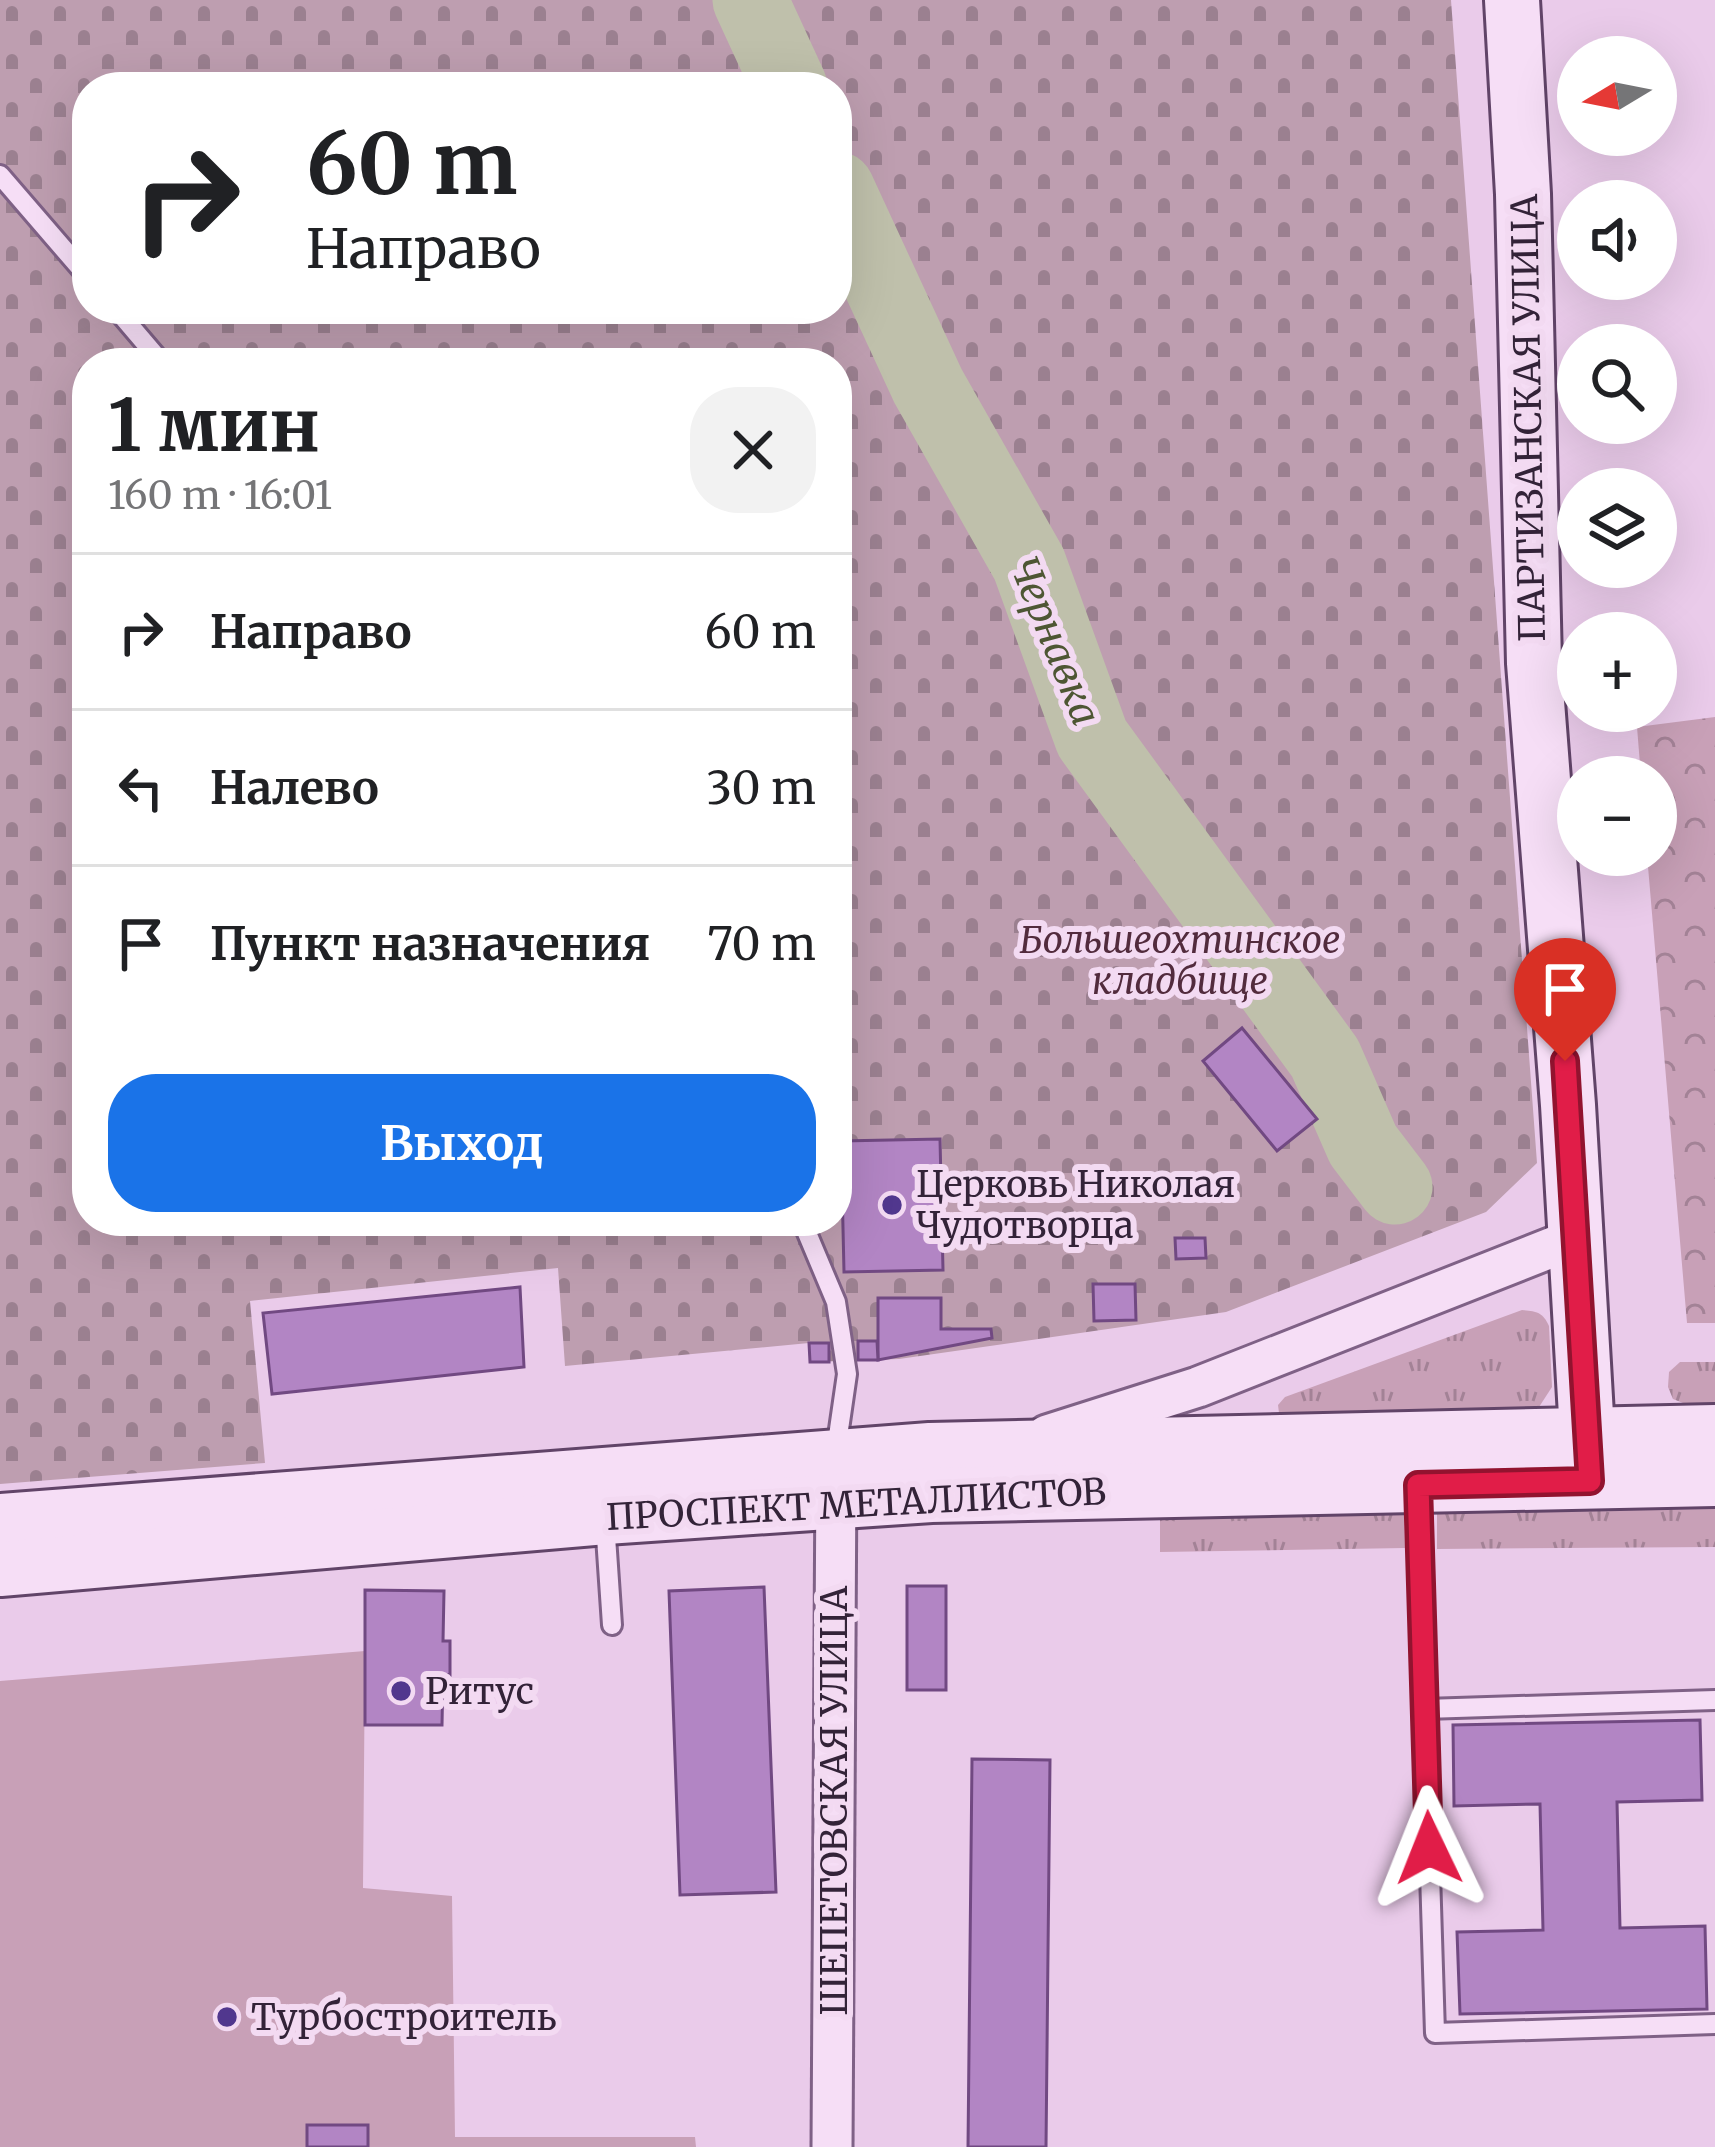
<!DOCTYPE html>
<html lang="ru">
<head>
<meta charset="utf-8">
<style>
	body { margin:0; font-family:Merriweather,serif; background:#f2f2f2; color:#202124; height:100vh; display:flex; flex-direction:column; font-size:45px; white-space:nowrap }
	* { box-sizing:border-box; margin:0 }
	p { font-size:39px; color:#757577 }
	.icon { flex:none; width:66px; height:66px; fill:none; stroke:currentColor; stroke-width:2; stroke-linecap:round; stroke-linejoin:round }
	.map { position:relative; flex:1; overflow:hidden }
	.details { position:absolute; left:72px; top:348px; width:780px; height:888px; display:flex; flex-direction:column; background:#fff; border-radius:48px; box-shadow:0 12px 48px #0002 }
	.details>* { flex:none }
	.guide { position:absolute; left:72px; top:72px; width:780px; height:252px; border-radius:48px; box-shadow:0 12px 48px #0002; background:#fff; color:#202124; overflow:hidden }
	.needle { width:78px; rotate:260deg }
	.buttons { position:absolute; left:1557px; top:36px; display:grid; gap:24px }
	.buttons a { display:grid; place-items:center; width:120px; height:120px; border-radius:50%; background:#fff; box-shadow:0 12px 48px #0002; font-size:60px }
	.pin { position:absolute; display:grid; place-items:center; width:102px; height:102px; color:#fff; margin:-123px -51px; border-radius:50% 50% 50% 0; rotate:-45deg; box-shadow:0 0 12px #0007 }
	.pin .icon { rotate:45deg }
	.me { position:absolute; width:132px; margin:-66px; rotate:358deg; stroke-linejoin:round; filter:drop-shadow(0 0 9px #0008) }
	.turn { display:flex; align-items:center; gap:42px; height:252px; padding:0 36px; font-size:54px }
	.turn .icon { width:156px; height:156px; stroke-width:2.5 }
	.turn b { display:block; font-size:84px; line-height:102px }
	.round { display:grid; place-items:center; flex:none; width:126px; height:126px; border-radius:48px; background:#f2f2f2 }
	.overview { display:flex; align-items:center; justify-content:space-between; height:204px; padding:0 36px }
	h1 { font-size:72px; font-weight:700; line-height:90px }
	.primary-button { display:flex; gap:24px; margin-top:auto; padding:24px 36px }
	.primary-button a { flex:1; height:138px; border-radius:48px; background:#1a73e8; color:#fff; font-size:48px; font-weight:700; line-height:138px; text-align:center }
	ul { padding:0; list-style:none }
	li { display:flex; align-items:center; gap:36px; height:156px; padding:0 36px; border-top:3px solid #e0e0e0 }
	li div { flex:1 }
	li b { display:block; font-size:45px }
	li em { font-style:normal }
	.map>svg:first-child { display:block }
	.grass { fill:url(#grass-tufts) }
	.forest { fill:url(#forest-crowns) }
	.cemetery { fill:url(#cemetery-stones); fill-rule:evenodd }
	.pitch { fill:#c8a0b7 }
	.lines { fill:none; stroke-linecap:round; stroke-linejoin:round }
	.river { stroke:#bfc0ab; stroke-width:75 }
	.building { fill:#b285c4; stroke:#714982; stroke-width:3 }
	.lane-casing { stroke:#7f6186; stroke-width:24 }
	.street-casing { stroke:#7f6186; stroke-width:45 }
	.secondary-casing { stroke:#614468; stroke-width:60 }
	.lane { stroke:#f6def6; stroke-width:18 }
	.street { stroke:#f6def6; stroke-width:39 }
	.secondary { stroke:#f6def6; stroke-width:54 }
	.route-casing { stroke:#92132f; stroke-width:30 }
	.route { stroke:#e11d48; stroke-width:21 }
	.poi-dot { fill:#51378e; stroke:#f3daf2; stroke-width:4.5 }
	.labels { text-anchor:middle; stroke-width:12; stroke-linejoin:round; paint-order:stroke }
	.street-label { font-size:36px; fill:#332338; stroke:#f3daf2 }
	.park-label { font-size:36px; font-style:italic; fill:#522b3d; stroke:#f3daf2 }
	.poi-label { font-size:36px; fill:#332338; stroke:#f3daf2; text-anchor:start }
	.water-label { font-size:39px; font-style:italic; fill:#4e5634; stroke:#f3daf2 }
</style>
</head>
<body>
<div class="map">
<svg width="1715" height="2147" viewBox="0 0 1715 2147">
	<defs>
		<pattern id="grass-tufts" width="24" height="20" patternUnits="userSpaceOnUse" patternTransform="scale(3)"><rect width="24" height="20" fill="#c8a0b7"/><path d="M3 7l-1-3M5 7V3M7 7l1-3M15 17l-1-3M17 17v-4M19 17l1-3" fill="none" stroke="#a38296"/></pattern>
		<pattern id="forest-crowns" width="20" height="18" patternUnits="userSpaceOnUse" patternTransform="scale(3)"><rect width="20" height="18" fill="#c8a0b7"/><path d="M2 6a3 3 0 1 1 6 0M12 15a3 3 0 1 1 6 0" fill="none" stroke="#a38296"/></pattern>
		<pattern id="cemetery-stones" width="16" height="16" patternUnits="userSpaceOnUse" patternTransform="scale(3)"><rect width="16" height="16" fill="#be9eb0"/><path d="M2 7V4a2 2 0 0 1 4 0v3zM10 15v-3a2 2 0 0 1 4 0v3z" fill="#9b8090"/></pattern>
	</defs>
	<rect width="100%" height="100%" fill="#eacbea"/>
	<g class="grass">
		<path d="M 1522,1310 C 1536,1311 1543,1312 1549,1326 L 1552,1387 L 1539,1407 L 1287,1416 L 1279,1413 L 1278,1405 L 1285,1397 Z"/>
		<polygon points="1680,1362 1715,1362 1715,1403 1683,1403 1673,1399 1668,1387 1669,1372"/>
		<polygon points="1715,1509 1715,1547 1437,1549 1437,1511"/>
		<polygon points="1404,1512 1405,1548 1160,1552 1160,1517"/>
	</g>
	<polygon class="forest" points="1715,717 1715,1323 1687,1323 1647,855 1656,855 1656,777 1641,777 1637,727"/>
	<path class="cemetery" d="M 0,0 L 1451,0 L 1537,1163 L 1486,1212 L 1226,1312 L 899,1359 L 810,1362 L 809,1343 L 565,1366 L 558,1268 L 250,1301 L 265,1463 L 0,1484 ZM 87,87 L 837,87 L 837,309 L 87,309 ZM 87,363 L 837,363 L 837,1221 L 87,1221 Z"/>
	<polygon class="pitch" points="365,1651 363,1888 452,1896 455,2137 695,2137 696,2147 0,2147 0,1681"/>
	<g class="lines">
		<g class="river">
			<polyline points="750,0 790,87"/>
			<polyline points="837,189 928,386 1029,564 1092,738 1325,1058 1363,1145 1395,1187"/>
		</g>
	</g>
	<g class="building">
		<polygon points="1242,1028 1317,1119 1277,1151 1203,1061"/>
		<polygon points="940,1139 943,1270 844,1272 841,1141"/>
		<polygon points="1175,1238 1205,1238 1206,1258 1176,1259"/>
		<polygon points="1093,1284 1135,1284 1136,1320 1094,1321"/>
		<polygon points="520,1287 524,1367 272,1394 263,1313"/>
		<polygon points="878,1298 941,1298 941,1329 991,1329 992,1338 878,1360"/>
		<polygon points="858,1341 877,1341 878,1360 858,1360"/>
		<polygon points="809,1343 829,1343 829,1362 810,1362"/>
		<rect x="907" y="1586" width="39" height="104"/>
		<polygon points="764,1587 776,1892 680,1895 669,1591"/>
		<polygon points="365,1590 444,1591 443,1641 450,1641 450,1675 443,1674 442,1725 365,1725"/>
		<polygon points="1700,1720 1702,1800 1617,1802 1620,1928 1705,1926 1707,2009 1460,2014 1457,1932 1543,1930 1540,1804 1454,1806 1453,1725"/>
		<polygon points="972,1759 1050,1760 1046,2147 968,2147"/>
		<rect x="307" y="2125" width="61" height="22"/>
	</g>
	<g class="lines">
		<defs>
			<g id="lane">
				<polyline points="0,175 87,276"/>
				<polyline points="116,309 162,363"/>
				<polyline points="1541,663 1578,662"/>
				<polyline points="802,1221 836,1302 847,1374 836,1450"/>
				<polyline points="1418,1490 1435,2033 1715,2024"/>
				<polyline points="605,1522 612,1625"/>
				<polyline points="1425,1709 1715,1700"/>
			</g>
			<g id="street">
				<polyline points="1047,1435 1198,1387 1576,1238"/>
				<polyline points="832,2147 836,1474"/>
			</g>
			<g id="secondary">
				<polyline points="1512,0 1523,194 1534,663 1568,1105 1589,1467"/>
				<polyline points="0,1521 930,1450 1715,1432"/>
				<polyline points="0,1569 605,1517 931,1495 1715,1479"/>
			</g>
		</defs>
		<use href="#lane" class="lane-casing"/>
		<use href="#street" class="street-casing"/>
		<use href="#secondary" class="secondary-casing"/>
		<use href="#lane" class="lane"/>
		<use href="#street" class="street"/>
		<use href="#secondary" class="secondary"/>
	</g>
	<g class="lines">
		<defs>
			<polyline id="route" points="1429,1848 1418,1485 1590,1481 1565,1061"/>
		</defs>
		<use href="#route" class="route-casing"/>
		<use href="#route" class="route"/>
	</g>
	<g class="poi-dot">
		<circle cx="892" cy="1205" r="12"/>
		<circle cx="401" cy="1691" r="12"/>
		<circle cx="227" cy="2017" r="12"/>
	</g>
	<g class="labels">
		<g class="street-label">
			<text transform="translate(1528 418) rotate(-91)" y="13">ПАРТИЗАНСКАЯ УЛИЦА</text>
			<text transform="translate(856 1504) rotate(-3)" y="13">ПРОСПЕКТ МЕТАЛЛИСТОВ</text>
			<text transform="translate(834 1801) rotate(-90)" y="13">ШЕПЕТОВСКАЯ УЛИЦА</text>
		</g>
		<g class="park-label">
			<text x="1180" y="953">Большеохтинское<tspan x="1180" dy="41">кладбище</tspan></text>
		</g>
		<g class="poi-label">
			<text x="916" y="1197">Церковь Николая<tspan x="916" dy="41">Чудотворца</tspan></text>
			<text x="425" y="1704">Ритус</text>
			<text x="251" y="2030">Турбостроитель</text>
		</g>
		<g class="water-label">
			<text transform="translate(1055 641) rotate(68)" y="14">Чернавка</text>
		</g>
	</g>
</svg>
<div class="buttons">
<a><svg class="needle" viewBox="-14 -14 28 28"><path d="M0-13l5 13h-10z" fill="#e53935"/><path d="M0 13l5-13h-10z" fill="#757577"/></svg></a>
<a><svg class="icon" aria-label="sound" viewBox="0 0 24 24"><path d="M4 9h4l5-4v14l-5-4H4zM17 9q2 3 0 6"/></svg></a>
<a><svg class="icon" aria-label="search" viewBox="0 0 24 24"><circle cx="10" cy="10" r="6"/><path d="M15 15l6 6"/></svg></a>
<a><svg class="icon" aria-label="layers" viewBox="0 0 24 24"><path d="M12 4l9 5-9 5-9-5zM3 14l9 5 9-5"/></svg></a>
<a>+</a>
<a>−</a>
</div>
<div class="pin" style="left:1565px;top:1061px;background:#d93025"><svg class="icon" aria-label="arrive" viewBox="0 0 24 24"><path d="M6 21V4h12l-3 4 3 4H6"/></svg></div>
<svg class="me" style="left:1429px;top:1848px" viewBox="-20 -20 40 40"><path d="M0-17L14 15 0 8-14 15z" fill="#e11d48" stroke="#fff" stroke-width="4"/></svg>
<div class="guide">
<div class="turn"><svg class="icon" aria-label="right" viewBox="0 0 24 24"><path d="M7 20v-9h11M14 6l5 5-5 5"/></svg><div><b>60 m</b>Направо</div></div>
</div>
<section class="details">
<div class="overview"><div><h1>1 мин</h1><p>160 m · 16:01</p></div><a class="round"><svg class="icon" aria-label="close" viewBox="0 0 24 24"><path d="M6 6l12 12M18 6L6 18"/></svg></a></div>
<ul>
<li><svg class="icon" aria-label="right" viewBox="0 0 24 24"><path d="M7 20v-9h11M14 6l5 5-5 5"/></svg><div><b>Направо</b></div><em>60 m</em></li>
<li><svg class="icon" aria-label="left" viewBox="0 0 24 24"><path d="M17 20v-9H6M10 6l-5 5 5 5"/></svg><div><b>Налево</b></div><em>30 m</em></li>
<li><svg class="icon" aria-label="arrive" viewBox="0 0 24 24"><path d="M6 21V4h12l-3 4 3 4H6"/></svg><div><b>Пункт назначения</b></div><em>70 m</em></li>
</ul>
<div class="primary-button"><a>Выход</a></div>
</section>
</div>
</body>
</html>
